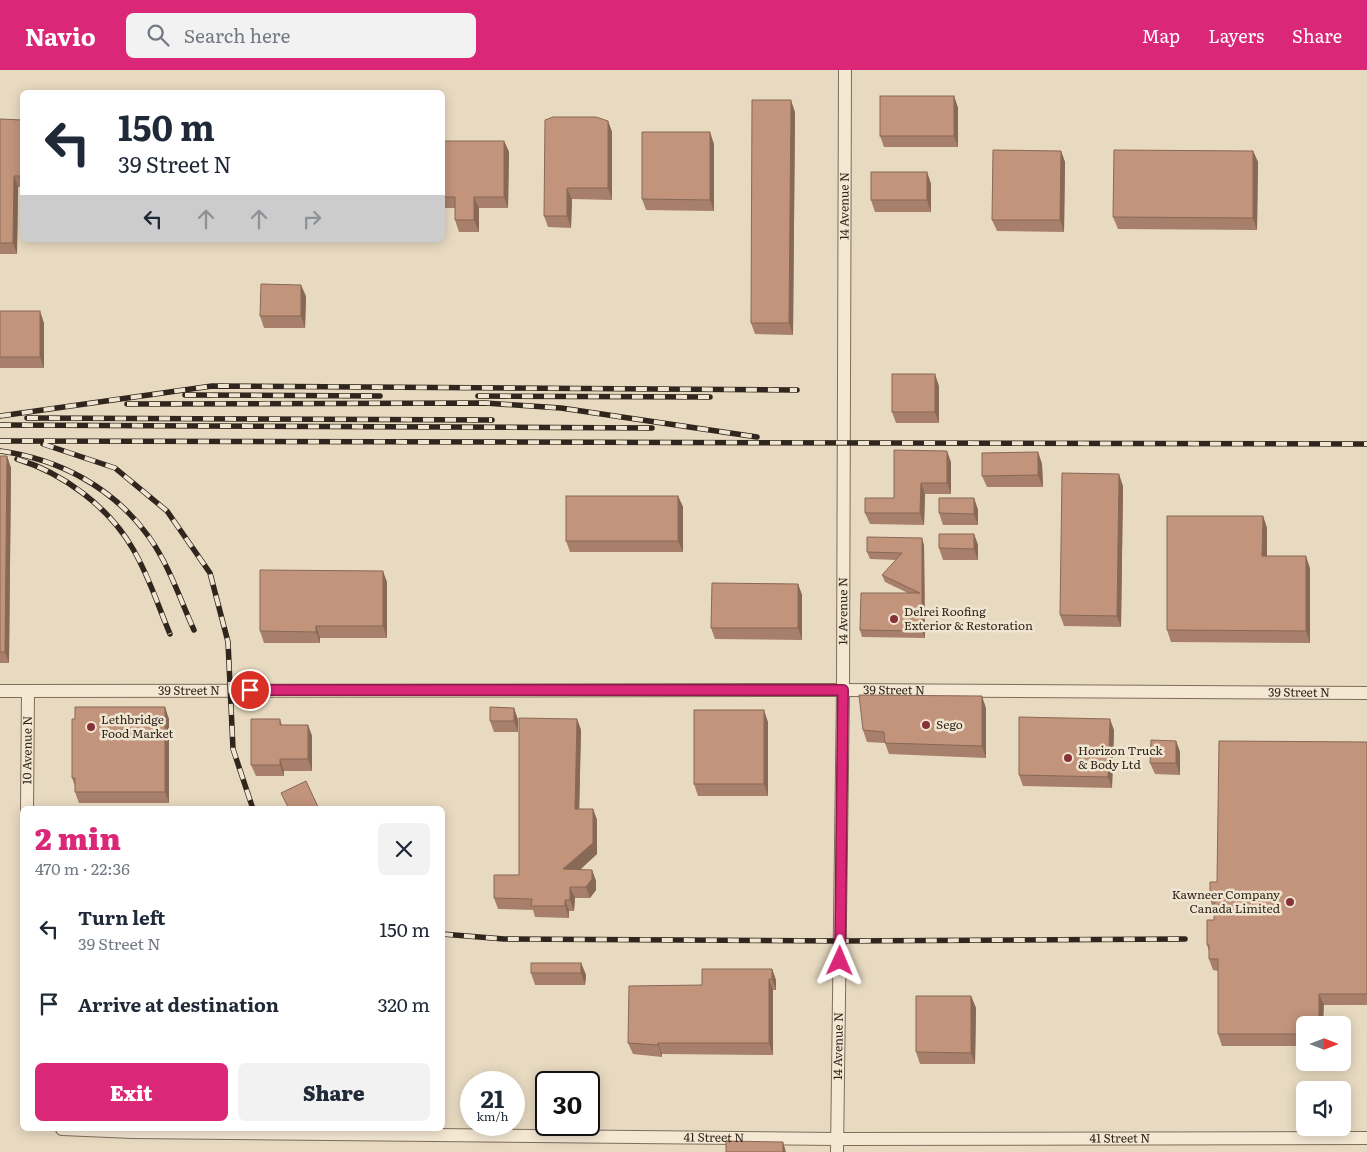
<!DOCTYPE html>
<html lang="en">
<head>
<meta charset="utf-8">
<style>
	body { margin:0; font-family:Literata,serif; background:#f2f2f3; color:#1f2937; height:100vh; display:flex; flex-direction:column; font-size:19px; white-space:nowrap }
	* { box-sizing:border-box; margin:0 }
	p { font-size:16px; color:#747a83 }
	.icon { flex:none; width:28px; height:28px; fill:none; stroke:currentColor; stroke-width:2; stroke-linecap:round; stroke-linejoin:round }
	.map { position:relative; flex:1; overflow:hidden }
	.side { position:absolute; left:20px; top:736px; width:425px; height:325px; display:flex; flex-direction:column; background:#fff; border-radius:8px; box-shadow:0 2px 12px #0003 }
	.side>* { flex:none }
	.banner { position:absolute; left:20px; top:20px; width:425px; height:152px; border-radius:8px; box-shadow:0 2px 12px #0003; background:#fff; color:#1f2937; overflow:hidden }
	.needle { width:32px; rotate:90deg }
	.controls { position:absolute; left:1296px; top:946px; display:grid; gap:10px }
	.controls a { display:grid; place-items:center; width:55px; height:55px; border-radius:8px; background:#fff; box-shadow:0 2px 12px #0003; font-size:25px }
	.speed { position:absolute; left:460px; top:1001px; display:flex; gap:10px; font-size:25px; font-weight:700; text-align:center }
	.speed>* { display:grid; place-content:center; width:65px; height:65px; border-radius:50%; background:#fff; box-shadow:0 2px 12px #0003; line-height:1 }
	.speed small { font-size:12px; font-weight:400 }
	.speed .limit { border:2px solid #111; border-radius:8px; background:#fff; color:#111 }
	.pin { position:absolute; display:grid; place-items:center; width:42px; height:42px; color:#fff; margin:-21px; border:2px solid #fff; border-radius:50%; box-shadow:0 1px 5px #0007 }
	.me { position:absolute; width:55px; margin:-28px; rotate:1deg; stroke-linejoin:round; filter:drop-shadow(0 0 4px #0008) }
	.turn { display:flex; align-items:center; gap:18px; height:105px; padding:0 15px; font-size:22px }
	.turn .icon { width:65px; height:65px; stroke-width:2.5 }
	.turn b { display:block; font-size:35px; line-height:42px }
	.lanes { display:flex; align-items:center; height:48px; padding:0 15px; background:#0003; justify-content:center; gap:25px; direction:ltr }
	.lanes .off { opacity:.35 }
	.round { display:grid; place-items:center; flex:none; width:52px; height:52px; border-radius:8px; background:#f2f2f3 }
	.head { display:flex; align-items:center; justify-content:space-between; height:85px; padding:0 15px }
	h1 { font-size:30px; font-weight:800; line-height:38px; color:#db2777 }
	.action { display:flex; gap:10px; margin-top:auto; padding:10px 15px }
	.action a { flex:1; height:58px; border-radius:8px; background:#db2777; color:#fff; font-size:20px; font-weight:800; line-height:58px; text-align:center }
	.action a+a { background:#f2f2f3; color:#1f2937 }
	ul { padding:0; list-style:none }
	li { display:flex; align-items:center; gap:15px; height:75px; padding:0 15px }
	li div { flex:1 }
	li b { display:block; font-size:19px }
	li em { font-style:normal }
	header { display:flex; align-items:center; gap:30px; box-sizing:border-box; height:70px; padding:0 25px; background:#db2777; color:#fff }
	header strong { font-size:24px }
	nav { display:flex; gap:28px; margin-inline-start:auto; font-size:18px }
	.search { width:350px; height:45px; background:#f2f2f3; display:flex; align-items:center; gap:12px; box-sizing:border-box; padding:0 18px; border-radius:8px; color:#747a83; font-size:19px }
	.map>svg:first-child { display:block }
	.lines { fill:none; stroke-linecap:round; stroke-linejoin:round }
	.street-casing { stroke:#7f6c5b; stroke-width:14 }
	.street { stroke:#f4e8d3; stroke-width:12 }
	.rail-casing { stroke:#31261d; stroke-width:5.5 }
	.rail { stroke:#f0e5d0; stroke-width:4; stroke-dasharray:11; stroke-linecap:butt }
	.wall { fill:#a77f6a }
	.shaded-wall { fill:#886856 }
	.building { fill:#c2947b; stroke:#886856 }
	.route-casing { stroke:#8e194d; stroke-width:12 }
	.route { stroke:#db2777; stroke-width:9 }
	.poi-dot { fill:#873238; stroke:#f0e5d0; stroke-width:2 }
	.labels { text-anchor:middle; stroke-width:5; stroke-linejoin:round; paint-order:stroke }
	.street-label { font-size:12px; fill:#31261d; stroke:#f0e5d0 }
	.poi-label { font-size:12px; fill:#31261d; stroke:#f0e5d0; text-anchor:start }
</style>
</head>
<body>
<header>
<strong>Navio</strong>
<div class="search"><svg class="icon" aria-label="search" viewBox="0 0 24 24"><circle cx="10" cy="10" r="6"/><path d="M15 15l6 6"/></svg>Search here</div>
<nav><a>Map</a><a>Layers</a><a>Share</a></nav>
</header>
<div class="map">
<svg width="1367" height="1082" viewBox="0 0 1367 1082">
	<rect width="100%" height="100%" fill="#e8dac1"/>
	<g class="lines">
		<defs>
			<g id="street">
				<path id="s1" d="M 0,621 L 843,620 L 1367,623"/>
				<path id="s2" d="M 27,739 L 28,621"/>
				<path id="s3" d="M 62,1059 L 133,1062 L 837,1069 L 1367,1068"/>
				<path id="s4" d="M 837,1082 L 843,620 L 845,0"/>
			</g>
		</defs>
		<use href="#street" class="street-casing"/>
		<use href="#street" class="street"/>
		<defs>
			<g id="rail">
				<polyline points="185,325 380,326"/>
				<polyline points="478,326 710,327"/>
				<polyline points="127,334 485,333 561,338 757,367"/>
				<polyline points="0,346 212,316 797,320"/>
				<polyline points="27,348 492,350"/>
				<polyline points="0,355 652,358"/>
				<polyline points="0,371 1367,374"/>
				<polyline points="43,374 115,398 167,441 210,503 228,572 233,679 253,739"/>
				<path d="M 0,381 C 59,389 113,417 149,467 C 169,495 180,529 194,560"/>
				<path d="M 17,389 C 63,403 109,437 133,479 C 149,506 158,536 170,564"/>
				<polyline points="442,864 504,869 841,871 1185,869"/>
			</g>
		</defs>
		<use href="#rail" class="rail-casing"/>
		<use href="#rail" class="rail"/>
	</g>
	<g class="wall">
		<polygon points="954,26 958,38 958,77 884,77 880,66"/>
		<polygon points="795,42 793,265 755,264 751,253"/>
		<polygon points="0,49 22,50 22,117 18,117 17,184 0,184"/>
		<polygon points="608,51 612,62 612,130 572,129 571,158 548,157 544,146"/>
		<polygon points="442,71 504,71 509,82 508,138 479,138 479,162 459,162 455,150 455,138 442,138"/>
		<polygon points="714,74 714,141 646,140 642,129"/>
		<polygon points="1061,81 1065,92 1064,162 997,161 992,150"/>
		<polygon points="1253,81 1258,92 1257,160 1118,159 1113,147"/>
		<polygon points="927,102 931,114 931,142 875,142 871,130"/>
		<polygon points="306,226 305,258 264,258 260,246"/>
		<polygon points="0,241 44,253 44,298 0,298"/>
		<polygon points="939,316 939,353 896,353 892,342"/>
		<polygon points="1038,382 1042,394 1043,417 987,417 982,406"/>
		<polygon points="0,386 7,386 11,398 9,593 0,593"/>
		<polygon points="951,392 951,424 925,424 924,455 870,454 865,443 894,428"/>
		<polygon points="1123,416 1121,557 1064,556 1060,545"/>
		<polygon points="678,426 683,437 683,482 570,482 566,471"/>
		<polygon points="974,428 978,440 978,455 943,455 939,443"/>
		<polygon points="1263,446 1267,458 1267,486 1310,498 1310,573 1171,572 1167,560"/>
		<polygon points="974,464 978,475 978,490 943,490 939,478"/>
		<polygon points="924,475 925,568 862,567 860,560 908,523 885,512 882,505 896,490 870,489 867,482"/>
		<polygon points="387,512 387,568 320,568 320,573 264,573 260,561"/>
		<polygon points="798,514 802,525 802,570 715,569 711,558"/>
		<polygon points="514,638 518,650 518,662 494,662 490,651"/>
		<polygon points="986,638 986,688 889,684 885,673 867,672 863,660"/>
		<polygon points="169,649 169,733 79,733 75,722 75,716 72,708"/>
		<polygon points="280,649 282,655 308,655 312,666 312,701 284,701 284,706 256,706 251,695"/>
		<polygon points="577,649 581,660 579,739 593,739 597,750 597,784 580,800 592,800 596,811 596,820 590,828 575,828 574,841 569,841 569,848 535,847 533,840 498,839 494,828 519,805"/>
		<polygon points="768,652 768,726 698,726 694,714"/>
		<polygon points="1114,660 1112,718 1023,716 1019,705"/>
		<polygon points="1176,671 1180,682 1180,705 1155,704 1150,693"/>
		<polygon points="1367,672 1367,935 1324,935 1305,955 1305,976 1222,976 1218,964 1218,901 1213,900 1209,889 1209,881 1207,875 1214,850 1214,841 1210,829 1217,812"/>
		<polygon points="581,893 586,905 585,915 535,915 531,903"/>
		<polygon points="772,899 776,910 776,920 773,920 773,985 662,984 662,987 633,984 628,973 702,915"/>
		<polygon points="971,926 976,938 975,994 920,994 916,982"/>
	</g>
	<g class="shaded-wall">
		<polygon points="954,26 958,38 958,77 954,66"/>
		<polygon points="791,30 795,42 793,265 789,253"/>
		<polygon points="608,51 612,62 612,130 608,118"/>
		<polygon points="710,62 714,74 714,141 710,130"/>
		<polygon points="504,71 509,82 508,138 504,127"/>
		<polygon points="1061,81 1065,92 1064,162 1060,150"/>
		<polygon points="1253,81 1258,92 1257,160 1253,148"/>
		<polygon points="927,102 931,114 931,142 927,130"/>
		<polygon points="14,106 18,117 17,184 13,173"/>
		<polygon points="567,118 572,129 571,158 567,146"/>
		<polygon points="474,127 479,138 479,162 474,150"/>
		<polygon points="301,215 306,226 305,258 301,246"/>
		<polygon points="40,241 44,253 44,298 40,287"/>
		<polygon points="935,304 939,316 939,353 935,342"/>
		<polygon points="947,381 951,392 951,424 947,413"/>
		<polygon points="1038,382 1042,394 1043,417 1038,405"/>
		<polygon points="7,386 11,398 9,593 5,582"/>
		<polygon points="1119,404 1123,416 1121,557 1117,546"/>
		<polygon points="921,413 925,424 924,455 920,443"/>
		<polygon points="678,426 683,437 683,482 678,471"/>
		<polygon points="974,428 978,440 978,455 974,444"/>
		<polygon points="1263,446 1267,458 1267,498 1262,486"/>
		<polygon points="974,464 978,475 978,490 974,479"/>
		<polygon points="922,468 924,475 925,568 922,561"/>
		<polygon points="1306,486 1310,498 1310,573 1306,561"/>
		<polygon points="383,501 387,512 387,568 383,556"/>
		<polygon points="798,514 802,525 802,570 798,558"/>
		<polygon points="316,556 320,568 320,573 316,562"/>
		<polygon points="982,626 986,638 986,688 982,676"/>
		<polygon points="165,637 169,649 169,733 165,722"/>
		<polygon points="514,638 518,650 518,662 514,651"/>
		<polygon points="764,640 768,652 768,726 764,714"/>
		<polygon points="577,649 581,660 579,750 575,739"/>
		<polygon points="1110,649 1114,660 1112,718 1108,707"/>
		<polygon points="308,655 312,666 312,701 308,689"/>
		<polygon points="1176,671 1180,682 1180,705 1176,693"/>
		<polygon points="280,689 284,701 284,706 280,695"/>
		<polygon points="593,739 597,750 597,784 567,811 563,799"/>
		<polygon points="592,800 596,811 596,820 590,828 586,817"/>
		<polygon points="570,817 575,828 574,841 570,830"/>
		<polygon points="565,830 569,841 569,848 565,836"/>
		<polygon points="581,893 586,905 585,915 581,903"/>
		<polygon points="772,899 776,910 776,920 772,909"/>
		<polygon points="769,909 773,920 773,985 769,973"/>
		<polygon points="1319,924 1324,935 1323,955 1319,955"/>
		<polygon points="971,926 976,938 975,994 971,983"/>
		<polygon points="658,973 662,984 662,987 658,975"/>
		<polygon points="783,1072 786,1082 783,1082"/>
	</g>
	<g class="building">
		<rect x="880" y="26" width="74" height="40"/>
		<polygon points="752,30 791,30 789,253 751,253"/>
		<polygon points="553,47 596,47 608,51 608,118 567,118 567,146 544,146 545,50"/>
		<polygon points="0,49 22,50 22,106 14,106 13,173 0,173"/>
		<polygon points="642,62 710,62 710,130 642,129"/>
		<polygon points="442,71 504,71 504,127 474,127 474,150 455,150 455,127 442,127"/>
		<polygon points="993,80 1061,81 1060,150 992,150"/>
		<polygon points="1114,80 1253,81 1253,148 1113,147"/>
		<rect x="871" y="102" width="56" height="28"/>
		<polygon points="261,214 301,215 301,246 260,246"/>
		<rect x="0" y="241" width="40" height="46"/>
		<rect x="892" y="304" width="43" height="38"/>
		<polygon points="894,380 947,381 947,413 921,413 920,443 865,443 865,428 894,428"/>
		<polygon points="1038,382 1038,405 982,406 982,383"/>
		<polygon points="0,386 7,386 5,582 0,582"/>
		<polygon points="1062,403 1119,404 1117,546 1060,545"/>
		<rect x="566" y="426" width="112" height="45"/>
		<polygon points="939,428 974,428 974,444 939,443"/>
		<polygon points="1167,446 1263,446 1262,486 1306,486 1306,561 1167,560"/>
		<polygon points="939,464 974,464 974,479 939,478"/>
		<polygon points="867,467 922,468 922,561 860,560 861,523 920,523 882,505 902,483 867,482"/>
		<polygon points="260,500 383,501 383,556 316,556 316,562 260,561"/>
		<polygon points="712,513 798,514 798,558 711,558"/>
		<polygon points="859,625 982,626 982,676 885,673 884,662 863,660"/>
		<polygon points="75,637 165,637 165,722 75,722 75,708 72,708 72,649 75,649"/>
		<polygon points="490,637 514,638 514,651 490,651"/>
		<rect x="694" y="640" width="70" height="74"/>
		<polygon points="1019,647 1110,649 1108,707 1019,705"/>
		<polygon points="519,648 577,649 575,739 593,739 593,773 563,799 592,800 592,809 586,817 570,817 570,830 565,830 565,836 531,836 532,829 494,828 494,805 519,805"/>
		<polygon points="251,649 280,649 280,655 308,655 308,689 280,689 280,695 251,695"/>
		<polygon points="1151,670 1176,671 1176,693 1150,693"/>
		<polygon points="1219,671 1367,672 1367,924 1319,924 1319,955 1305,955 1305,964 1218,964 1218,889 1209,889 1209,875 1207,875 1207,850 1214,850 1215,828 1210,829 1210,812 1217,812"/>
		<polygon points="306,711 319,739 289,739 281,723"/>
		<rect x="531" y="893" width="50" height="10"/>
		<polygon points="702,899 772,899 772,909 769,909 769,973 658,973 658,975 628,973 629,916 702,915"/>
		<polygon points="916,926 971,926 971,983 916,982"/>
		<polygon points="726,1071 783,1072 783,1082 726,1082"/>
	</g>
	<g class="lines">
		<defs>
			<polyline id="route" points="250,620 843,620 840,891"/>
		</defs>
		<use href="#route" class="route-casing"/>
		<use href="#route" class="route"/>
	</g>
	<g class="poi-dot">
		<circle cx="894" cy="549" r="5"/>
		<circle cx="926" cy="655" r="5"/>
		<circle cx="91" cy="657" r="5"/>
		<circle cx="1068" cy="688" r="5"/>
		<circle cx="1290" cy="832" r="5"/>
	</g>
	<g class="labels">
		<g class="street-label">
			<text dy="4" stroke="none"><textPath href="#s4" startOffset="946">14 Avenue N</textPath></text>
			<text dy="4" stroke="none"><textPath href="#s4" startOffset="541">14 Avenue N</textPath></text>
			<text dy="4" stroke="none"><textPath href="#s1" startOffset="189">39 Street N</textPath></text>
			<text dy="4" stroke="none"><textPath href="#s1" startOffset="894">39 Street N</textPath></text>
			<text dy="4" stroke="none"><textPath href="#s1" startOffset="1299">39 Street N</textPath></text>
			<text dy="4" stroke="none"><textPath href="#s2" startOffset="59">10 Avenue N</textPath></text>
			<text dy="4" stroke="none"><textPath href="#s4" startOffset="106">14 Avenue N</textPath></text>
			<text dy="4" stroke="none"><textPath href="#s3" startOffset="652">41 Street N</textPath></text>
			<text dy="4" stroke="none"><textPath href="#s3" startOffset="1058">41 Street N</textPath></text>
		</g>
		<g class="poi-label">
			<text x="904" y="546">Delrei Roofing<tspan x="904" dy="14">Exterior &amp; Restoration</tspan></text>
			<text x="101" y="654">Lethbridge<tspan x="101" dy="14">Food Market</tspan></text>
			<text x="936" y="659">Sego</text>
			<text x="1078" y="685">Horizon Truck<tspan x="1078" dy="14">&amp; Body Ltd</tspan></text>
			<text x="1280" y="829" text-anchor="end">Kawneer Company<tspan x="1280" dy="14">Canada Limited</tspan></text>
		</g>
	</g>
</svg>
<div class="controls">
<a><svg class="needle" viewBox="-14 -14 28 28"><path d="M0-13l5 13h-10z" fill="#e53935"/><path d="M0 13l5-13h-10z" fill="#747a83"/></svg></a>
<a><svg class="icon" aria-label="sound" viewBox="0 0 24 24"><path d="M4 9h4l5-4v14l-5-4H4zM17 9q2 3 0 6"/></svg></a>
</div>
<div class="speed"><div>21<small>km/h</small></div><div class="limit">30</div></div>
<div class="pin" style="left:250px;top:620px;background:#d93025"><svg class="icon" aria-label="arrive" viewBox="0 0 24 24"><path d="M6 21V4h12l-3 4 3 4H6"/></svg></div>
<svg class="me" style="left:840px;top:891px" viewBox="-20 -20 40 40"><path d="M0-17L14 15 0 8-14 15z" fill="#db2777" stroke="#fff" stroke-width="4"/></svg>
<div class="banner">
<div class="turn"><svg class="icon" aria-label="left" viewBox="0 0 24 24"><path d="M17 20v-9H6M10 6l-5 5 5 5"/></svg><div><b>150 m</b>39 Street N</div></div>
<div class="lanes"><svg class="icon" aria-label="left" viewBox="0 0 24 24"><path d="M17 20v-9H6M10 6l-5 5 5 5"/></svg><svg class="icon off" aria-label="ahead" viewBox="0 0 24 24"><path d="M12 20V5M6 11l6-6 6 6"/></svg><svg class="icon off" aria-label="ahead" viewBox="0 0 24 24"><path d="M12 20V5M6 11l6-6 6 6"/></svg><svg class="icon off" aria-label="right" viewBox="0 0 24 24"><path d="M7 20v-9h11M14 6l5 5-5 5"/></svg></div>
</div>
<section class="side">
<div class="head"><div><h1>2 min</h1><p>470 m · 22:36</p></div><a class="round"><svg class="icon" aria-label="close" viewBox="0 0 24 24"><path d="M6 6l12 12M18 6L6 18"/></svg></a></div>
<ul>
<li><svg class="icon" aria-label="left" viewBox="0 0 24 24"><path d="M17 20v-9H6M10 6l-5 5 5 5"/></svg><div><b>Turn left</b><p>39 Street N</p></div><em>150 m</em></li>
<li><svg class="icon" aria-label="arrive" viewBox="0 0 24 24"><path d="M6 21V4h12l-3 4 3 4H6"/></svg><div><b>Arrive at destination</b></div><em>320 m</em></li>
</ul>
<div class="action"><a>Exit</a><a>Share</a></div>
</section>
</div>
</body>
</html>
